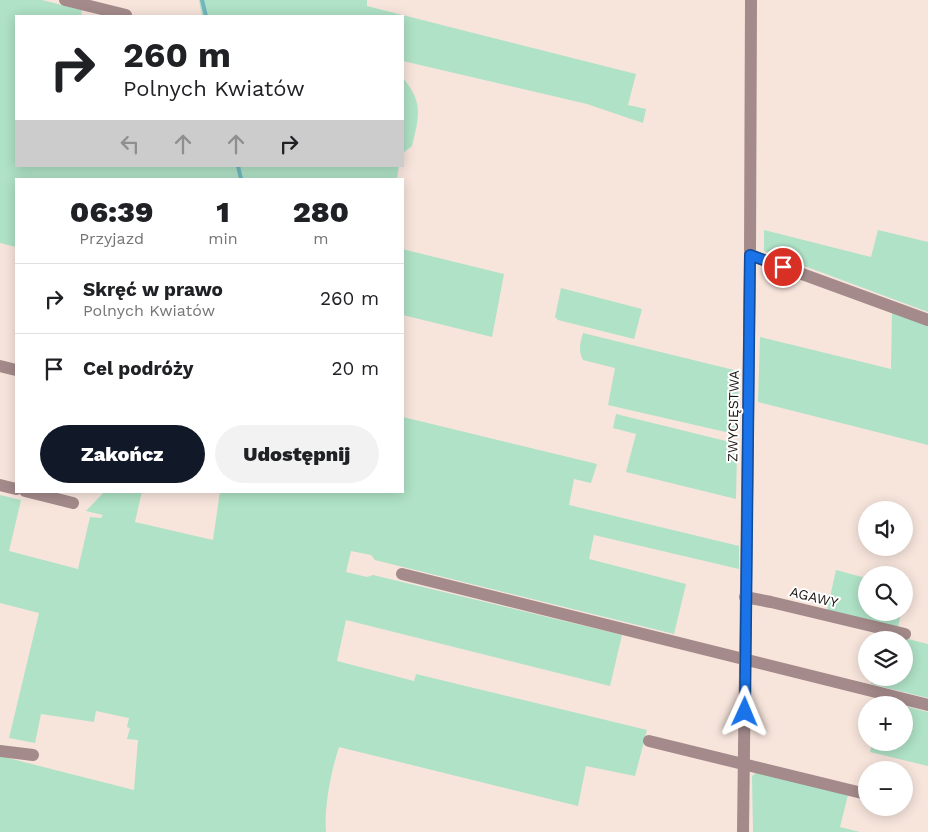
<!DOCTYPE html>
<html lang="pl">
<head>
<meta charset="utf-8">
<style>
	body { margin:0; font-family:"Work Sans",sans-serif; background:#f2f2f2; color:#202124; height:100vh; display:flex; flex-direction:column; font-size:19px; white-space:nowrap }
	* { box-sizing:border-box; margin:0 }
	p { font-size:16px; color:#757577 }
	.icon { flex:none; width:28px; height:28px; fill:none; stroke:currentColor; stroke-width:2; stroke-linecap:round; stroke-linejoin:round }
	.map { position:relative; flex:1; overflow:hidden }
	.side { position:absolute; left:15px; top:178px; width:389px; height:315px; display:flex; flex-direction:column; background:#fff; border-radius:0px; box-shadow:0 2px 12px #0003 }
	.side>* { flex:none }
	.hud { position:absolute; left:15px; top:15px; width:389px; height:152px; border-radius:0px; box-shadow:0 2px 12px #0003; background:#fff; color:#202124; overflow:hidden }
	.buttons { position:absolute; left:858px; top:501px; display:grid; gap:10px }
	.buttons a { display:grid; place-items:center; width:55px; height:55px; border-radius:50%; background:#fff; box-shadow:0 2px 12px #0003; font-size:25px }
	.pin { position:absolute; display:grid; place-items:center; width:42px; height:42px; color:#fff; margin:-21px; border:2px solid #fff; border-radius:50%; box-shadow:0 1px 5px #0007 }
	.me { position:absolute; width:55px; margin:-28px; rotate:1deg; stroke-linejoin:round; filter:drop-shadow(0 0 4px #0008) }
	.turn { display:flex; align-items:center; gap:18px; height:105px; padding:0 25px; font-size:22px }
	.turn .icon { width:65px; height:65px; stroke-width:2.5 }
	.turn b { display:block; font-size:35px; line-height:42px }
	.lanes { display:flex; align-items:center; height:48px; padding:0 25px; background:#0003; justify-content:center; gap:25px; direction:ltr }
	.lanes .off { opacity:.35 }
	.eta { display:flex; justify-content:space-evenly; align-items:center; height:85px; text-align:center }
	.eta b { font-size:30px; font-weight:800; line-height:35px }
	.action { display:flex; gap:10px; margin-top:auto; padding:10px 25px }
	.action a { flex:1; height:58px; border-radius:30px; background:#111827; color:#fff; font-size:20px; font-weight:800; line-height:58px; text-align:center }
	.action a+a { background:#f2f2f2; color:#202124 }
	ul { padding:0; list-style:none }
	li { display:flex; align-items:center; gap:15px; height:70px; padding:0 25px; border-top:1px solid #e0e0e0 }
	li div { flex:1 }
	li b { display:block; font-size:19px }
	li em { font-style:normal }
	.map>svg:first-child { display:block }
	.green { fill:#afe2c6 }
	.lines { fill:none; stroke-linecap:round; stroke-linejoin:round }
	.stream { stroke:#72b7be; stroke-width:4 }
	.minor { stroke:#a48a8b; stroke-width:12 }
	.route-casing { stroke:#114b97; stroke-width:12 }
	.route { stroke:#1a73e8; stroke-width:9 }
	.labels { text-anchor:middle; stroke-width:4; stroke-linejoin:round; paint-order:stroke }
	.street-label { font-size:14px; fill:#191410; stroke:#fff }
</style>
</head>
<body>
<div class="map">
<svg width="928" height="832" viewBox="0 0 928 832">
	<rect width="100%" height="100%" fill="#f7e5dc"/>
	<g class="green">
		<polygon points="0,0 42,0 82,10 81,16 16,16 16,166 399,166 397,179 16,179 16,247 0,243"/>
		<polygon points="199,0 367,0 367,6 636,74 628,105 646,109 643,123 587,104 403,61 402,16 202,16"/>
		<path d="M 402,77 C 424,102 419,117 412,146 L 403,153 Z"/>
		<polygon points="764,230 871,257 878,230 928,242 928,312 764,251"/>
		<polygon points="402,249 504,274 492,337 403,315"/>
		<polygon points="561,288 642,309 634,339 558,320 555,317"/>
		<polygon points="892,310 928,324 928,445 758,402 760,337 891,369"/>
		<path d="M 583,333 L 738,371 L 739,426 L 730,433 L 608,405 L 615,368 L 583,360 C 578,350 580,344 583,333 Z"/>
		<polygon points="616,414 730,442 737,449 736,499 626,472 636,434 613,428"/>
		<path d="M 403,417 L 597,464 L 591,483 L 574,479 L 569,505 L 739,546 L 739,569 L 594,535 L 589,559 L 686,584 L 674,634 L 375,560 L 371,555 L 351,551 L 346,572 L 367,577 L 373,575 L 622,635 L 610,686 L 346,620 L 337,661 L 414,681 L 416,674 L 647,730 L 635,776 L 586,766 L 578,806 L 339,747 C 331,772 324,805 326,832 L 0,832 L 0,756 L 134,790 L 138,740 L 127,739 L 130,728 L 127,727 L 129,718 L 96,711 L 94,722 L 41,714 L 35,743 L 9,738 L 39,613 L 0,603 L 0,495 L 21,500 L 9,551 L 78,569 L 90,517 L 101,518 L 103,515 L 86,511 L 105,491 L 142,491 L 135,522 L 213,540 L 220,491 L 402,491 Z"/>
		<polygon points="836,570 866,578 866,612 901,613 898,627 827,610"/>
		<polygon points="884,633 928,644 928,698 871,684 873,678 904,678 904,640 882,640"/>
		<polygon points="904,706 928,712 928,766 870,752 872,743 904,742"/>
		<polygon points="757,772 848,795 840,827 860,832 753,832 752,776"/>
	</g>
	<g class="lines">
		<g class="stream">
			<polyline points="202,0 206,16"/>
			<polyline points="238,166 241,179"/>
		</g>
		<g class="minor">
			<polyline points="65,0 126,15"/>
			<polyline points="750,255 928,320"/>
			<polyline points="0,366 16,370"/>
			<polyline points="0,485 16,489"/>
			<polyline points="25,491 73,503"/>
			<polyline points="402,574 928,705"/>
			<polyline points="745,597 771,602 905,634"/>
			<polyline points="649,741 866,794"/>
			<polyline points="0,751 33,755"/>
			<polyline points="743,832 750,255 751,0"/>
		</g>
	</g>
	<g class="lines">
		<defs>
			<polyline id="route" points="745,712 750,255 783,267"/>
		</defs>
		<use href="#route" class="route-casing"/>
		<use href="#route" class="route"/>
	</g>
	<g class="labels">
		<g class="street-label">
			<text transform="translate(733 416) rotate(-89)" y="5">ZWYCIĘSTWA</text>
			<text transform="translate(814 597) rotate(14)" y="5">AGAWY</text>
		</g>
	</g>
</svg>
<div class="buttons">
<a><svg class="icon" aria-label="sound" viewBox="0 0 24 24"><path d="M4 9h4l5-4v14l-5-4H4zM17 9q2 3 0 6"/></svg></a>
<a><svg class="icon" aria-label="search" viewBox="0 0 24 24"><circle cx="10" cy="10" r="6"/><path d="M15 15l6 6"/></svg></a>
<a><svg class="icon" aria-label="layers" viewBox="0 0 24 24"><path d="M12 4l9 5-9 5-9-5zM3 14l9 5 9-5"/></svg></a>
<a>+</a>
<a>−</a>
</div>
<div class="pin" style="left:783px;top:267px;background:#d93025"><svg class="icon" aria-label="arrive" viewBox="0 0 24 24"><path d="M6 21V4h12l-3 4 3 4H6"/></svg></div>
<svg class="me" style="left:745px;top:712px" viewBox="-20 -20 40 40"><path d="M0-17L14 15 0 8-14 15z" fill="#1a73e8" stroke="#fff" stroke-width="4"/></svg>
<div class="hud">
<div class="turn"><svg class="icon" aria-label="right" viewBox="0 0 24 24"><path d="M7 20v-9h11M14 6l5 5-5 5"/></svg><div><b>260 m</b>Polnych Kwiatów</div></div>
<div class="lanes"><svg class="icon off" aria-label="left" viewBox="0 0 24 24"><path d="M17 20v-9H6M10 6l-5 5 5 5"/></svg><svg class="icon off" aria-label="ahead" viewBox="0 0 24 24"><path d="M12 20V5M6 11l6-6 6 6"/></svg><svg class="icon off" aria-label="ahead" viewBox="0 0 24 24"><path d="M12 20V5M6 11l6-6 6 6"/></svg><svg class="icon" aria-label="right" viewBox="0 0 24 24"><path d="M7 20v-9h11M14 6l5 5-5 5"/></svg></div>
</div>
<section class="side">
<div class="eta">
<div><b>06:39</b><p>Przyjazd</p></div>
<div><b>1</b><p>min</p></div>
<div><b>280</b><p>m</p></div>
</div>
<ul>
<li><svg class="icon" aria-label="right" viewBox="0 0 24 24"><path d="M7 20v-9h11M14 6l5 5-5 5"/></svg><div><b>Skręć w prawo</b><p>Polnych Kwiatów</p></div><em>260 m</em></li>
<li><svg class="icon" aria-label="arrive" viewBox="0 0 24 24"><path d="M6 21V4h12l-3 4 3 4H6"/></svg><div><b>Cel podróży</b></div><em>20 m</em></li>
</ul>
<div class="action"><a>Zakończ</a><a>Udostępnij</a></div>
</section>
</div>
</body>
</html>
